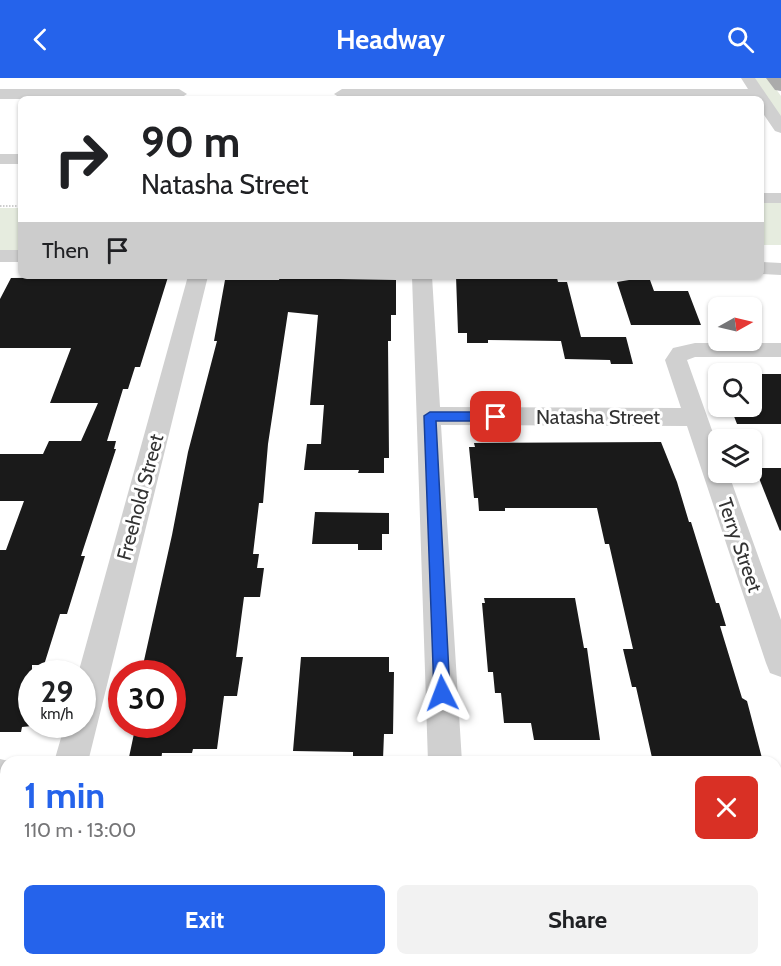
<!DOCTYPE html>
<html lang="en">
<head>
<meta charset="utf-8">
<style>
	body { margin:0; font-family:Cabin,sans-serif; background:#f2f2f2; color:#202124; height:100vh; display:flex; flex-direction:column; font-size:22px; white-space:nowrap }
	* { box-sizing:border-box; margin:0 }
	p { font-size:20px; color:#757577 }
	.icon { flex:none; width:33px; height:33px; fill:none; stroke:currentColor; stroke-width:2; stroke-linecap:round; stroke-linejoin:round }
	.map { position:relative; flex:1; overflow:hidden }
	.side { position:absolute; left:0px; top:678px; width:782px; height:210px; display:flex; flex-direction:column; background:#fff; border-radius:18px 18px 0 0; box-shadow:0 2px 4px #0004 }
	.side>* { flex:none }
	.top-card { position:absolute; left:18px; top:18px; width:746px; height:183px; border-radius:9px; box-shadow:0 2px 4px #0004; background:#fff; color:#202124; overflow:hidden }
	.needle { width:39px; rotate:82deg }
	.fabs { position:absolute; left:708px; top:219px; display:grid; gap:12px }
	.fabs a { display:grid; place-items:center; width:54px; height:54px; border-radius:9px; background:#fff; box-shadow:0 2px 4px #0004; font-size:30px }
	.speed { position:absolute; left:18px; top:582px; display:flex; gap:12px; font-size:30px; font-weight:700; text-align:center }
	.speed>* { display:grid; place-content:center; width:78px; height:78px; border-radius:50%; background:#fff; box-shadow:0 2px 4px #0004; line-height:1 }
	.speed small { font-size:15px; font-weight:400 }
	.speed .limit { border:9px solid #d22; background:#fff; color:#111 }
	.pin { position:absolute; display:grid; place-items:center; width:51px; height:51px; color:#fff; margin:-26px; border-radius:12px; box-shadow:0 3px 9px #0006 }
	.me { position:absolute; width:66px; margin:-33px; rotate:357deg; stroke-linejoin:round; filter:drop-shadow(0 0 4px #0008) }
	.turn { display:flex; align-items:center; gap:21px; height:126px; padding:0 24px; font-size:27px }
	.turn .icon { width:78px; height:78px; stroke-width:2.5 }
	.turn b { display:block; font-size:42px; line-height:51px }
	.then { display:flex; align-items:center; height:57px; padding:0 24px; background:#0003; gap:12px; font-size:22px }
	.round { display:grid; place-items:center; flex:none; width:63px; height:63px; border-radius:9px; background:#f2f2f2 }
	.summary { display:flex; align-items:center; justify-content:space-between; height:102px; padding:0 24px }
	h1 { font-size:36px; font-weight:800; line-height:45px; color:#2563eb }
	.cta { display:flex; gap:12px; margin-top:auto; padding:12px 24px }
	.cta a { flex:1; height:69px; border-radius:9px; background:#2563eb; color:#fff; font-size:24px; font-weight:800; line-height:69px; text-align:center }
	.cta a+a { background:#f2f2f2; color:#202124 }
	header { display:flex; justify-content:space-between; align-items:center; height:78px; padding:0 24px; background:#2563eb; color:#fff; font-size:27px; font-weight:800 }
	.map>svg:first-child { display:block }
	.green { fill:#e6ecdf }
	.building { fill:#1a1a1a }
	.lines { fill:none; stroke-linecap:round; stroke-linejoin:round }
	.path { stroke:#cdcdcd; stroke-width:2; stroke-dasharray:1.5 1.5; stroke-linecap:butt }
	.minor { fill:#d0d0d0; fill-rule:evenodd }
	.major { fill:#ababab; fill-rule:evenodd }
	.route { fill:#2563eb; stroke:#184099; stroke-width:1.5 }
	.labels { text-anchor:middle; stroke-width:6; stroke-linejoin:round; paint-order:stroke }
	.street-label { font-size:20px; fill:#333; stroke:#fff }
</style>
</head>
<body>
<header><svg class="icon" aria-label="back" viewBox="0 0 24 24"><path d="M15 5l-7 7 7 7"/></svg>Headway<svg class="icon" aria-label="search" viewBox="0 0 24 24"><circle cx="10" cy="10" r="6"/><path d="M15 15l6 6"/></svg></header>
<div class="map">
<svg width="781" height="888" viewBox="0 0 781 888">
	<rect width="100%" height="100%" fill="#fff"/>
	<g class="green">
		<polygon points="753,0 768,0 781,18 781,41"/>
		<polygon points="760,124 781,124 781,167 761,167"/>
		<rect x="0" y="130" width="21" height="43"/>
	</g>
	<g class="building">
		<polygon points="456,198 557,200 558,204 567,204 581,259 626,259 633,286 611,286 610,282 565,281 561,263 488,262 488,265 467,265 467,255 458,255"/>
		<polygon points="147,199 168,199 140,289 135,289 128,311 123,311 107,363 116,363 114,371 116,371 81,478 85,478 67,536 60,536 44,587 32,587 32,648 22,649 21,654 0,654 0,472 6,472 24,423 0,423 0,376 43,376 49,363 81,363 98,325 50,325 71,270 0,270 0,221 11,200"/>
		<polygon points="280,199 339,199 339,201 396,202 396,237 391,237 391,263 388,263 389,380 384,380 384,395 358,395 359,392 304,392 307,366 321,366 324,327 310,327 318,237 288,234 268,366 263,425 259,425 253,476 259,476 257,490 264,490 260,519 244,519 236,579 243,579 237,618 224,618 217,671 193,671 192,675 162,675 161,684 128,684 136,646 172,646 172,596 141,596 172,457 188,374 217,263 214,263 225,202 279,202"/>
		<polygon points="629,202 650,202 654,213 688,213 701,247 631,247 617,204"/>
		<polygon points="752,296 781,296 781,346 737,346 730,328 752,328"/>
		<polygon points="661,364 677,404 689,444 691,444 716,525 719,525 726,548 720,548 742,620 747,623 763,684 653,684 636,609 632,609 623,571 633,571 609,466 605,466 597,430 505,430 505,433 479,433 478,420 474,420 469,369 475,369 474,365"/>
		<polygon points="755,390 781,390 781,452 780,453"/>
		<polygon points="315,434 389,435 389,456 382,456 382,472 358,472 358,466 312,466"/>
		<polygon points="484,520 575,520 584,570 587,570 600,662 534,662 531,645 504,645 501,615 495,615 493,594 488,594 482,525 485,525"/>
		<polygon points="301,579 389,579 389,594 394,594 393,656 384,656 383,681 353,681 353,674 293,673"/>
	</g>
	<g class="lines">
		<polyline class="path" points="0,128 21,128"/>
		<g class="minor">
			<polygon points="741,0 755,0 781,38 781,55 775,53 760,31 760,21 342,21 334,16 342,11 748,11"/>
			<polygon points="0,11 179,11 187,16 179,21 0,21"/>
			<rect x="0" y="76" width="21" height="10"/>
			<rect x="760" y="115" width="21" height="10"/>
			<rect x="0" y="172" width="21" height="12"/>
			<polygon points="760,184 781,185 781,197 760,196"/>
			<polygon points="188,198 208,198 88,684 54,684 65,646 82,646 82,596 78,596"/>
			<polygon points="412,198 432,198 440,329 681,330 665,282 673,270 695,265 781,265 781,279 695,279 687,282 718,369 718,394 728,394 781,542 781,599 770,595 766,585 687,348 441,347 462,684 428,684"/>
			<polygon points="0,681 13,684 6,684 6,715 0,715"/>
			<polygon points="6,867 6,882 37,882 35,888 0,888 0,876"/>
			<rect x="434" y="882" width="40" height="6"/>
		</g>
		<polygon class="major" points="766,0 781,0 781,13 775,12"/>
	</g>
	<polygon class="route" points="430,334 496,334 502,339 496,343 436,343 450,615 448,620 442,622 437,620 434,615 424,338"/>
	<g class="labels">
		<g class="street-label">
			<text x="598" y="346">Natasha Street</text>
			<text transform="translate(140 419) rotate(-75)" y="7">Freehold Street</text>
			<text transform="translate(740 467) rotate(71)" y="7">Terry Street</text>
		</g>
	</g>
</svg>
<div class="fabs">
<a><svg class="needle" viewBox="-14 -14 28 28"><path d="M0-13l5 13h-10z" fill="#e53935"/><path d="M0 13l5-13h-10z" fill="#757577"/></svg></a>
<a><svg class="icon" aria-label="search" viewBox="0 0 24 24"><circle cx="10" cy="10" r="6"/><path d="M15 15l6 6"/></svg></a>
<a><svg class="icon" aria-label="layers" viewBox="0 0 24 24"><path d="M12 4l9 5-9 5-9-5zM3 14l9 5 9-5"/></svg></a>
</div>
<div class="speed"><div>29<small>km/h</small></div><div class="limit">30</div></div>
<div class="pin" style="left:496px;top:339px;background:#d93025"><svg class="icon" aria-label="arrive" viewBox="0 0 24 24"><path d="M6 21V4h12l-3 4 3 4H6"/></svg></div>
<svg class="me" style="left:442px;top:615px" viewBox="-20 -20 40 40"><path d="M0-17L14 15 0 8-14 15z" fill="#2563eb" stroke="#fff" stroke-width="4"/></svg>
<div class="top-card">
<div class="turn"><svg class="icon" aria-label="right" viewBox="0 0 24 24"><path d="M7 20v-9h11M14 6l5 5-5 5"/></svg><div><b>90 m</b>Natasha Street</div></div>
<div class="then">Then<svg class="icon" aria-label="arrive" viewBox="0 0 24 24"><path d="M6 21V4h12l-3 4 3 4H6"/></svg></div>
</div>
<section class="side">
<div class="summary"><div><h1>1 min</h1><p>110 m · 13:00</p></div><a class="round" style="background:#d93025;color:#fff"><svg class="icon" aria-label="close" viewBox="0 0 24 24"><path d="M6 6l12 12M18 6L6 18"/></svg></a></div>
<div class="cta"><a>Exit</a><a>Share</a></div>
</section>
</div>
</body>
</html>
